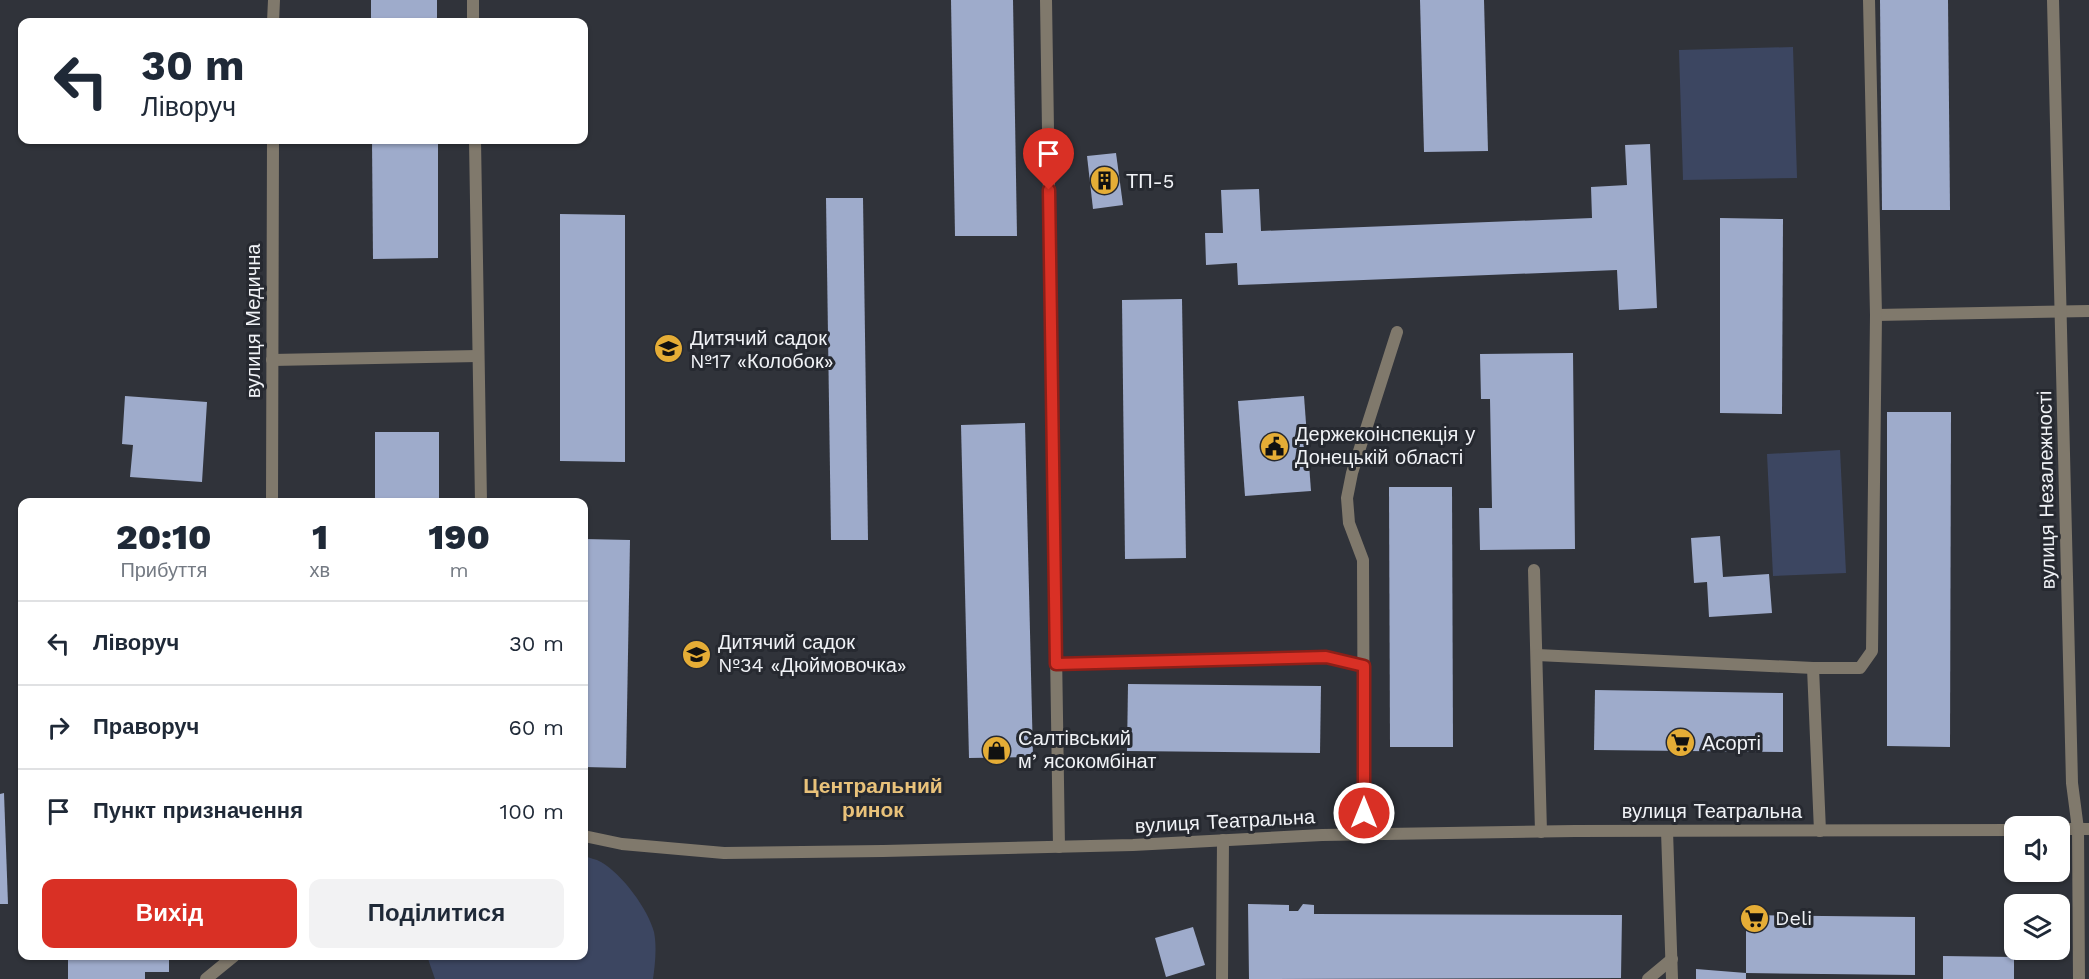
<!DOCTYPE html>
<html lang="uk">
<head>
<meta charset="utf-8">
<style>
	body { margin:0; font-family:"Work Sans",sans-serif; background:#f2f2f3; color:#1f2937; height:100vh; display:flex; flex-direction:column; font-size:22px; white-space:nowrap }
	* { box-sizing:border-box; margin:0 }
	p { font-size:20px; color:#747a83 }
	.icon { flex:none; width:33px; height:33px; fill:none; stroke:currentColor; stroke-width:2; stroke-linecap:round; stroke-linejoin:round }
	.map { position:relative; flex:1; overflow:hidden }
	.details { position:absolute; left:18px; top:498px; width:570px; height:462px; display:flex; flex-direction:column; background:#fff; border-radius:12px; box-shadow:0 2px 4px #0004 }
	.details>* { flex:none }
	.hud { position:absolute; left:18px; top:18px; width:570px; height:126px; border-radius:12px; box-shadow:0 2px 4px #0004; background:#fff; color:#1f2937; overflow:hidden }
	.tools { position:absolute; left:2004px; top:816px; display:grid; gap:12px }
	.tools a { display:grid; place-items:center; width:66px; height:66px; border-radius:12px; background:#fff; box-shadow:0 2px 4px #0004; font-size:30px }
	.pin { position:absolute; display:grid; place-items:center; width:51px; height:51px; color:#fff; margin:-62px -26px; border-radius:50% 50% 50% 0; rotate:-45deg; box-shadow:0 0 6px #0007 }
	.pin .icon { rotate:45deg }
	.me { position:absolute; width:66px; margin:-33px; rotate:0deg; stroke-linejoin:round; filter:drop-shadow(0 0 4px #0008) }
	.turn { display:flex; align-items:center; gap:21px; height:126px; padding:0 24px; font-size:27px }
	.turn .icon { width:78px; height:78px; stroke-width:2.5 }
	.turn b { display:block; font-size:42px; line-height:51px }
	.eta { display:flex; justify-content:space-evenly; align-items:center; height:102px; text-align:center }
	.eta b { font-size:36px; font-weight:800; line-height:42px }
	.button { display:flex; gap:12px; margin-top:auto; padding:12px 24px }
	.button a { flex:1; height:69px; border-radius:12px; background:#d93025; color:#fff; font-size:24px; font-weight:800; line-height:69px; text-align:center }
	.button a+a { background:#f2f2f3; color:#1f2937 }
	ul { padding:0; list-style:none }
	li { display:flex; align-items:center; gap:18px; height:84px; padding:0 24px; border-top:2px solid #e0e1e3 }
	li div { flex:1 }
	li b { display:block; font-size:22px }
	li em { font-style:normal }
	.map>svg:first-child { display:block }
	.green { fill:#3c4661 }
	.building { fill:#9eabcb }
	.lines { fill:none; stroke-linecap:round; stroke-linejoin:round }
	.service { stroke:#80796c; stroke-width:12 }
	.minor { stroke:#80796c; stroke-width:12 }
	.route-casing { stroke:#8d1f18; stroke-width:15 }
	.route { stroke:#d93025; stroke-width:10 }
	.labels { text-anchor:middle; stroke-width:6; stroke-linejoin:round; paint-order:stroke }
	.poi-label { font-size:20px; fill:#f0f2f6; stroke:#262930; text-anchor:start }
	.street-label { font-size:20px; fill:#f0f2f6; stroke:#262930 }
	.neighbourhood-label { font-size:21px; font-weight:bold; fill:#e9c27a; stroke:#262930 }
</style>
</head>
<body>
<div class="map">
<svg width="2089" height="979" viewBox="0 0 2089 979">
	<rect width="100%" height="100%" fill="#30333a"/>
	<g class="green">
		<polygon points="1793,47 1797,178 1683,180 1679,50"/>
		<polygon points="1840,450 1846,573 1773,576 1767,454"/>
		<path d="M 584,856 C 589,858 596,859 601,862 C 622,874 648,909 654,932 C 657,947 655,965 653,979 L 435,979 L 427,956 L 584,956 Z"/>
	</g>
	<g class="building">
		<rect x="371" y="0" width="66" height="22"/>
		<polygon points="951,0 1013,0 1017,236 955,236"/>
		<polygon points="1420,0 1484,0 1488,151 1424,152"/>
		<polygon points="1880,0 1948,0 1950,210 1882,210"/>
		<polygon points="372,140 438,140 438,258 373,259"/>
		<polygon points="1650,144 1657,308 1619,310 1617,270 1238,285 1237,263 1206,265 1205,233 1223,233 1221,190 1259,189 1261,231 1592,218 1591,187 1627,185 1625,145"/>
		<polygon points="1116,153 1123,205 1093,209 1087,156"/>
		<polygon points="826,198 863,198 868,540 831,540"/>
		<polygon points="560,214 625,215 625,462 560,461"/>
		<polygon points="1720,218 1783,219 1782,414 1720,413"/>
		<polygon points="1182,299 1186,558 1125,559 1122,300"/>
		<polygon points="1573,353 1575,549 1480,550 1479,508 1492,508 1490,399 1481,399 1480,354"/>
		<polygon points="125,396 207,402 202,482 130,477 133,445 122,444"/>
		<polygon points="1304,396 1311,491 1245,496 1238,401"/>
		<polygon points="1887,412 1951,412 1950,747 1887,746"/>
		<polygon points="1025,423 1033,757 969,758 961,425"/>
		<rect x="375" y="432" width="64" height="70"/>
		<polygon points="1389,487 1452,487 1453,747 1390,747"/>
		<polygon points="1720,536 1723,577 1769,574 1772,613 1709,617 1707,582 1694,583 1691,538"/>
		<polygon points="584,539 630,540 626,768 584,767"/>
		<polygon points="1128,684 1321,686 1320,753 1127,751"/>
		<polygon points="1595,690 1783,693 1783,752 1594,750"/>
		<polygon points="4,793 8,904 0,904 0,794"/>
		<polygon points="1248,904 1289,905 1289,911 1298,911 1303,904 1314,905 1314,914 1622,915 1621,978 1249,979"/>
		<polygon points="1746,915 1915,917 1915,975 1746,973"/>
		<polygon points="1193,927 1205,965 1166,977 1155,938"/>
		<polygon points="68,956 169,956 169,972 145,972 145,979 68,979"/>
		<polygon points="1943,956 2014,957 2014,979 1943,979"/>
		<polygon points="1696,969 1746,973 1746,979 1696,979"/>
	</g>
	<g class="lines">
		<g class="service">
			<polyline points="473,0 473,22"/>
			<polyline points="1046,0 1059,847"/>
			<polyline points="475,140 481,502"/>
			<polyline points="1876,315 2089,311"/>
			<polyline points="272,360 478,356"/>
			<polyline points="1534,570 1541,832"/>
			<polyline points="1537,655 1813,668 1860,668 1872,651 1876,315 1869,0"/>
			<polyline points="1056,664 1326,657 1364,666"/>
			<polyline points="1813,668 1820,831"/>
			<polyline points="1667,831 1672,979"/>
			<polyline points="1364,834 1363,560 1349,523 1347,498 1352,473 1397,332"/>
			<polyline points="1648,979 1672,959"/>
		</g>
		<g class="minor">
			<polyline points="2053,0 2072,783 2078,829 2079,979"/>
			<polyline points="273,22 274,0"/>
			<polyline points="272,502 273,140"/>
			<polyline points="2060,829 2089,829"/>
			<polyline points="584,836 622,844 724,853 883,851 1133,845 1322,835 1575,831 2014,830"/>
			<polyline points="206,979 234,956"/>
			<polyline points="1222,979 1223,840"/>
		</g>
	</g>
	<g class="lines">
		<defs>
			<polyline id="route" points="1049,190 1056,664 1326,657 1364,666 1364,813"/>
		</defs>
		<use href="#route" class="route-casing"/>
		<use href="#route" class="route"/>
	</g>
	<defs>
		<symbol id="building-disc" viewBox="-11 -11 22 22"><circle r="9.5" fill="#e5ad36" stroke="#262930"/><path d="M-4-6H4V6H1V3H-1V6H-4ZM-2.5-4.3h1.7v1.8h-1.7ZM.8-4.3h1.7v1.8H.8ZM-2.5-1h1.7V.8h-1.7ZM.8-1h1.7V.8H.8Z" fill="#111"/></symbol>
		<symbol id="school-disc" viewBox="-11 -11 22 22"><circle r="9.5" fill="#e5ad36" stroke="#262930"/><path d="M0-5L7-2L0 1L-7-2ZM-4 1L0 2.5L4 1V4Q0 6-4 4Z" fill="#111"/></symbol>
		<symbol id="civic-disc" viewBox="-11 -11 22 22"><circle r="9.5" fill="#e5ad36" stroke="#262930"/><path d="M-.6-6.5H3V-4.5H.6V-3L4-1V1h2V6H-6V1h2V-1L-.6-3ZM-1.2 2.5V6h2.4V2.5Z" fill="#111"/></symbol>
		<symbol id="supermarket-disc" viewBox="-11 -11 22 22"><circle r="9.5" fill="#e5ad36" stroke="#262930"/><path d="M-6-5.5h2.5l.6 2H6L4.5 2H-2.5L-4.4-4H-6ZM-1.5 3.2a1.3 1.3 0 1 0 .1 0ZM3 3.2a1.3 1.3 0 1 0 .1 0Z" fill="#111"/></symbol>
		<symbol id="shop-disc" viewBox="-11 -11 22 22"><circle r="9.5" fill="#e5ad36" stroke="#262930"/><path d="M-5-2.5h2.3a2.7 3.5 0 0 1 5.4 0H5L5.5 6h-11ZM-1.5-2.5h3a1.5 2.3 0 0 0-3 0Z" fill="#111"/></symbol>
	</defs>
	<g fill-rule="evenodd">
		<use href="#building-disc" x="1088" y="164" width="33" height="33"/>
		<use href="#school-disc" x="652" y="332" width="33" height="33"/>
		<use href="#civic-disc" x="1258" y="430" width="33" height="33"/>
		<use href="#school-disc" x="680" y="638" width="33" height="33"/>
		<use href="#supermarket-disc" x="1664" y="726" width="33" height="33"/>
		<use href="#shop-disc" x="980" y="734" width="33" height="33"/>
		<use href="#supermarket-disc" x="1738" y="902" width="33" height="33"/>
	</g>
	<g class="labels">
		<g class="poi-label">
			<text x="1126" y="188">ТП-5</text>
			<text x="690" y="345">Дитячий садок<tspan x="690" dy="23">№17 «Колобок»</tspan></text>
			<text x="1295" y="441">Держекоінспекція у<tspan x="1295" dy="23">Донецькій області</tspan></text>
			<text x="718" y="649">Дитячий садок<tspan x="718" dy="23">№34 «Дюймовочка»</tspan></text>
			<text x="1018" y="745">Салтівський<tspan x="1018" dy="23">мʼясокомбінат</tspan></text>
			<text x="1702" y="750">Асорті</text>
			<text x="1775" y="925">Deli</text>
		</g>
		<g class="street-label">
			<text transform="translate(253 321) rotate(-90)" y="7">вулиця Медична</text>
			<text transform="translate(2046 490) rotate(-91)" y="7">вулиця Незалежності</text>
			<text x="1712" y="818">вулиця Театральна</text>
			<text transform="translate(1225 821) rotate(-3)" y="7">вулиця Театральна</text>
		</g>
		<g class="neighbourhood-label">
			<text x="873" y="793">Центральний<tspan x="873" dy="24">ринок</tspan></text>
		</g>
	</g>
</svg>
<div class="tools">
<a><svg class="icon" aria-label="sound" viewBox="0 0 24 24"><path d="M4 9h4l5-4v14l-5-4H4zM17 9q2 3 0 6"/></svg></a>
<a><svg class="icon" aria-label="layers" viewBox="0 0 24 24"><path d="M12 4l9 5-9 5-9-5zM3 14l9 5 9-5"/></svg></a>
</div>
<div class="pin" style="left:1049px;top:190px;background:#d93025"><svg class="icon" aria-label="arrive" viewBox="0 0 24 24"><path d="M6 21V4h12l-3 4 3 4H6"/></svg></div>
<svg class="me" style="left:1364px;top:813px" viewBox="-20 -20 40 40"><circle r="17" fill="#d93025" stroke="#fff" stroke-width="3"/><path d="M0-11L8 9 0 5-8 9z" fill="#fff"/></svg>
<div class="hud">
<div class="turn"><svg class="icon" aria-label="left" viewBox="0 0 24 24"><path d="M17 20v-9H6M10 6l-5 5 5 5"/></svg><div><b>30 m</b>Ліворуч</div></div>
</div>
<section class="details">
<div class="eta">
<div><b>20:10</b><p>Прибуття</p></div>
<div><b>1</b><p>хв</p></div>
<div><b>190</b><p>m</p></div>
</div>
<ul>
<li><svg class="icon" aria-label="left" viewBox="0 0 24 24"><path d="M17 20v-9H6M10 6l-5 5 5 5"/></svg><div><b>Ліворуч</b></div><em>30 m</em></li>
<li><svg class="icon" aria-label="right" viewBox="0 0 24 24"><path d="M7 20v-9h11M14 6l5 5-5 5"/></svg><div><b>Праворуч</b></div><em>60 m</em></li>
<li><svg class="icon" aria-label="arrive" viewBox="0 0 24 24"><path d="M6 21V4h12l-3 4 3 4H6"/></svg><div><b>Пункт призначення</b></div><em>100 m</em></li>
</ul>
<div class="button"><a>Вихід</a><a>Поділитися</a></div>
</section>
</div>
</body>
</html>
